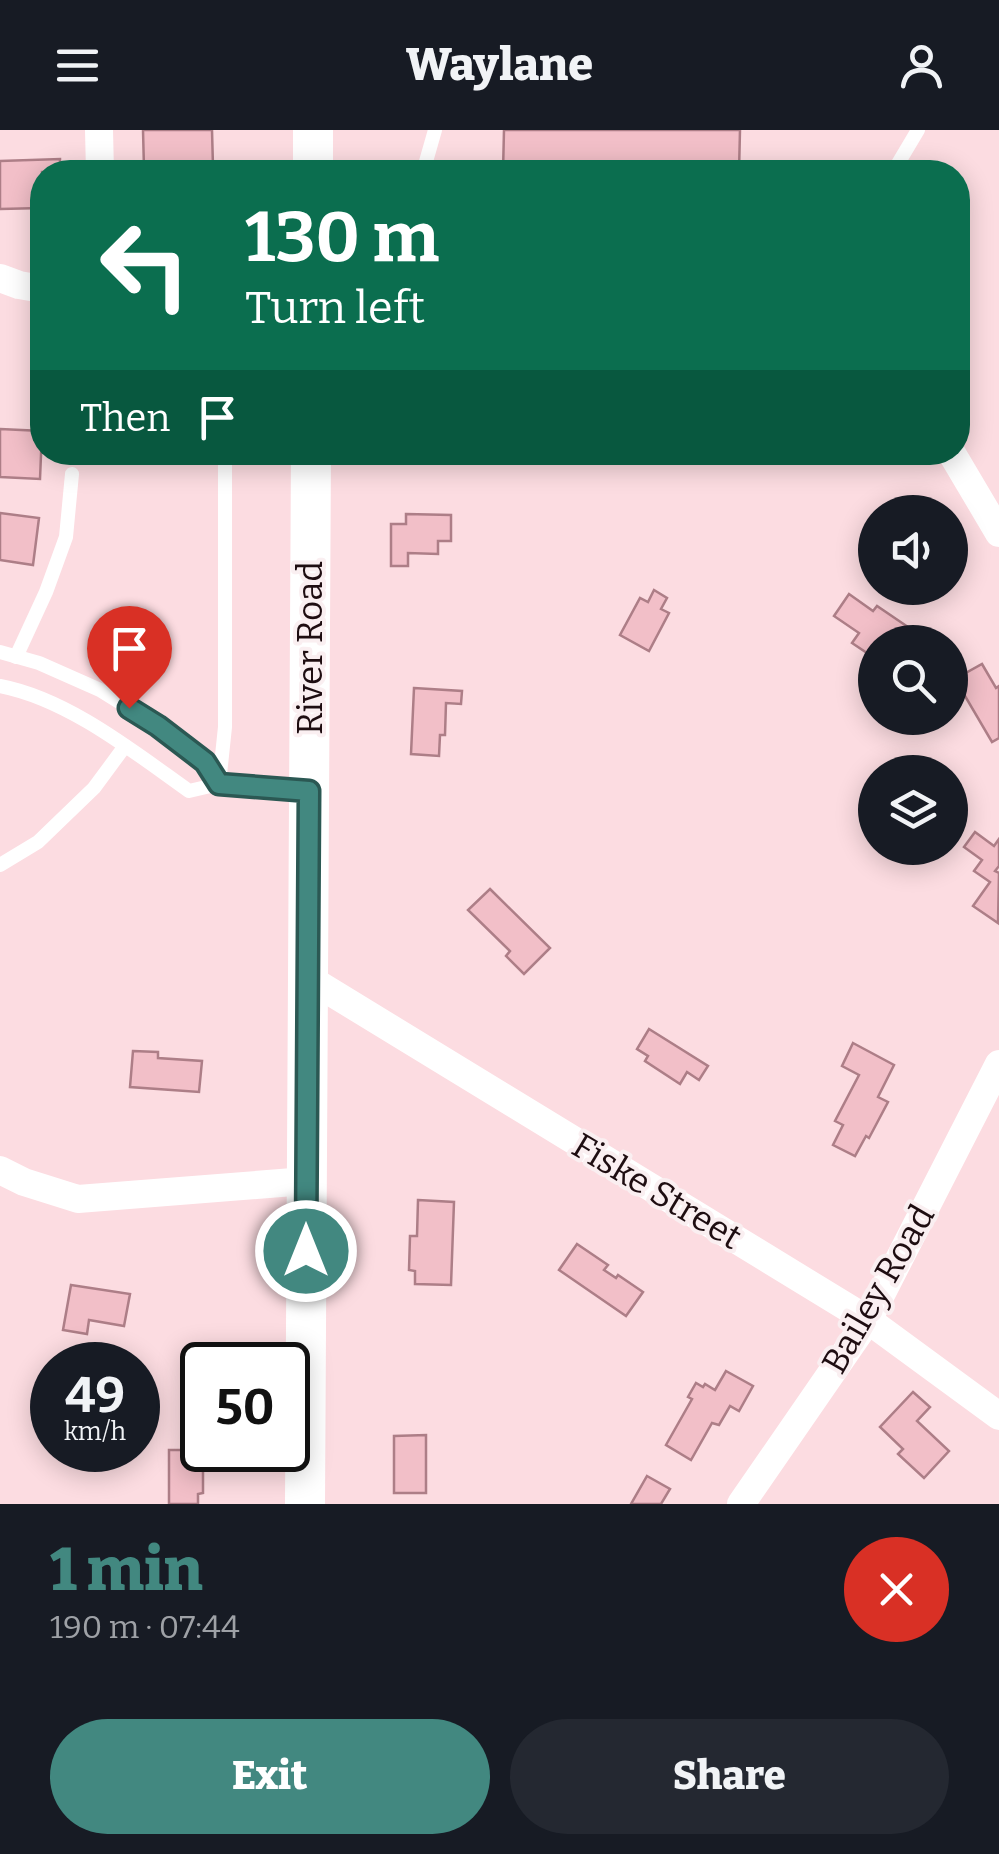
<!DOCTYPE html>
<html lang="en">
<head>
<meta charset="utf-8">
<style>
	body { margin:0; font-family:Bitter,serif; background:#242831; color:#f1f3f6; height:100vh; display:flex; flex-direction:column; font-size:38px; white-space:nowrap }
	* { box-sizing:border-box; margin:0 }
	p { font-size:32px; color:#9ea1a6 }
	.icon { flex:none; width:55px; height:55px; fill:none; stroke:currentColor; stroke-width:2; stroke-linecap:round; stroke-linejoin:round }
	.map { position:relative; height:1374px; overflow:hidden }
	.details { display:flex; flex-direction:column; background:#171b24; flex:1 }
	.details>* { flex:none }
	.hud { position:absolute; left:30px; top:30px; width:940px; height:305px; border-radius:40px; box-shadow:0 5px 25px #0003; background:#0b6e4f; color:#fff; overflow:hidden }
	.tools { position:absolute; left:858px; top:365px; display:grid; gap:20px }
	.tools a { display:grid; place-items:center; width:110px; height:110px; border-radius:50%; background:#171b24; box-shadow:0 5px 25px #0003; font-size:50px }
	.speed { position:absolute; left:30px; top:1212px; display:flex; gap:20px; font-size:50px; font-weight:700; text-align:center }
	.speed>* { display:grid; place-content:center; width:130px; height:130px; border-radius:50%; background:#171b24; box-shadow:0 5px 25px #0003; line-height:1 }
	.speed small { font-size:25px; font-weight:400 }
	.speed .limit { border:5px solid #111; border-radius:15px; background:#fff; color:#111 }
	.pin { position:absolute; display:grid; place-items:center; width:85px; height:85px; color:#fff; margin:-102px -42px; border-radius:50% 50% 50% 0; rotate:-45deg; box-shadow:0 0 10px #0007 }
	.pin .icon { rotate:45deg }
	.me { position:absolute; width:110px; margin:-55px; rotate:0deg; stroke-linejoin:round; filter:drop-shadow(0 0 8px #0008) }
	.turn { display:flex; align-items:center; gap:35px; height:210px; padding:0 50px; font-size:45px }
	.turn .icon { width:130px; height:130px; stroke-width:2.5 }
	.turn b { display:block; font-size:70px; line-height:85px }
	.then { display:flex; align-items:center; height:95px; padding:0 50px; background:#0003; gap:20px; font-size:38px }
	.round { display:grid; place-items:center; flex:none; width:105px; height:105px; border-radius:52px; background:#242831 }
	.summary { display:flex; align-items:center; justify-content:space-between; height:170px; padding:0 50px }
	h1 { font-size:60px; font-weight:800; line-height:75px; color:#428880 }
	.action { display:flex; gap:20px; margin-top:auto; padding:20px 50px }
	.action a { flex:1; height:115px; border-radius:60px; background:#428880; color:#fff; font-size:40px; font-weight:800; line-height:115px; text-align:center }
	.action a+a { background:#242831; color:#f1f3f6 }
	header { display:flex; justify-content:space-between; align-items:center; height:130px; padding:0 50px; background:#171b24; font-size:45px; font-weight:800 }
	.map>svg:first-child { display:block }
	.building { fill:#f2bfc8; stroke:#ad7e87; stroke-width:2.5 }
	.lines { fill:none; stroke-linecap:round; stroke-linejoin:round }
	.service { stroke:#fff; stroke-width:14 }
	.minor { stroke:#fff; stroke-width:28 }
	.secondary { stroke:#fff; stroke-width:40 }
	.route-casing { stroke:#2b5853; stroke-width:25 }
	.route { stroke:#428880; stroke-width:18 }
	.labels { text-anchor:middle; stroke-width:8; stroke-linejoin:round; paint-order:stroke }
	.street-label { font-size:35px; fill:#1e0d11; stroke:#faeff1 }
</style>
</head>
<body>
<header><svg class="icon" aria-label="menu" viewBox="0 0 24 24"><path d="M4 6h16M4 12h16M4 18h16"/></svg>Waylane<svg class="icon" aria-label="person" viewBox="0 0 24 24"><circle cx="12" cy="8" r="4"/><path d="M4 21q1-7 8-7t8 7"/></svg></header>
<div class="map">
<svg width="999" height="1374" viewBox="0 0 999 1374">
	<rect width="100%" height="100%" fill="#fcdce1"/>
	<g class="building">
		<polygon points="143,0 212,0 213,37 144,39"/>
		<polygon points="504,0 740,0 739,42 503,42"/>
		<polygon points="60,29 60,42 42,42 42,78 0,79 0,31"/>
		<polygon points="0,299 42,301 40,349 0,347"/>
		<polygon points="0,383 39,388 33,435 0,430"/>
		<polygon points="406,384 451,385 451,411 438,411 438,424 408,423 408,436 391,436 391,394 406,394"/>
		<polygon points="654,460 667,468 661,479 669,483 649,521 620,505 640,468 648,472"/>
		<polygon points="849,464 873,481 877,476 908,497 897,512 875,512 867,523 852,513 859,503 834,486"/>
		<polygon points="982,534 996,558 999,556 999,608 992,612 955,549"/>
		<polygon points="414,558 462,561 461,574 446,573 445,605 440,605 439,626 411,624"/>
		<polygon points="975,702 994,716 999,709 999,736 995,741 999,743 998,793 973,776 990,752 974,741 982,730 964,717"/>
		<polygon points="490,759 550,818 524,844 506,826 510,821 468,780"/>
		<polygon points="649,899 708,936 699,950 687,942 680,954 645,931 648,926 637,919"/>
		<polygon points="853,913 894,935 878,967 888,972 869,1008 866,1006 855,1026 833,1015 843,995 835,991 859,945 842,936"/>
		<polygon points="133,921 158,922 158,928 202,931 199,962 130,957"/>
		<polygon points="418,1070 454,1072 451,1155 415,1154 415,1141 409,1140 410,1106 417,1106"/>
		<polygon points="577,1114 608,1135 604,1140 616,1148 618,1145 643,1162 626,1186 559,1140"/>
		<polygon points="71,1155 130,1164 124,1196 89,1190 87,1204 63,1200"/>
		<polygon points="726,1241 753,1256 739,1281 730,1276 719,1295 712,1293 691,1330 666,1315 692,1269 688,1267 696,1253 703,1257 705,1254 715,1260"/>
		<polygon points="913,1262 930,1277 917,1291 949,1321 924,1348 898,1324 903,1319 880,1297"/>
		<polygon points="426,1305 426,1363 394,1363 394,1306"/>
		<polygon points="169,1320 203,1320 203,1363 198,1364 198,1374 169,1374"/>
		<polygon points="647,1346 670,1359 661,1374 631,1374"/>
	</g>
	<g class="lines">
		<g class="service">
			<polyline points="423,42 435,0"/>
			<polyline points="893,42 918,0"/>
			<polyline points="0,522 39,533 100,560 158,596 205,632 219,654"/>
			<polyline points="16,527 46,462 66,407 72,344"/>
			<path d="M 0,556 C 68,569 134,622 189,661 L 219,654 L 303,660"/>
			<polyline points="219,654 225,597 225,322"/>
			<polyline points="0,735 38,712 94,658 125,616"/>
		</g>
		<g class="minor">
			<polyline points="99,0 100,42"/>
			<polyline points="0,148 19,155 42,159"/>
			<polyline points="951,322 999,403"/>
			<polyline points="308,848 868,1190 999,1286"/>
			<polyline points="0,1040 24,1052 78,1069 306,1051"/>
			<polyline points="741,1374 868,1190 999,934"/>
		</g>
		<g class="secondary">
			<polyline points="313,42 313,0"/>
			<polyline points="305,1374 311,322"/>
		</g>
	</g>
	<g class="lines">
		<defs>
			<polyline id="route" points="129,578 158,596 205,632 219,654 309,661 306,1121"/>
		</defs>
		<use href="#route" class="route-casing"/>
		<use href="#route" class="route"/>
	</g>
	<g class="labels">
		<g class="street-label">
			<text transform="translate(310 518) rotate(-90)" y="12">River Road</text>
			<text transform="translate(657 1061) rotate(31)" y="12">Fiske Street</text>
			<text transform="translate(878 1159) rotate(-60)" y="12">Bailey Road</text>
		</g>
	</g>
</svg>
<div class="tools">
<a><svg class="icon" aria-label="sound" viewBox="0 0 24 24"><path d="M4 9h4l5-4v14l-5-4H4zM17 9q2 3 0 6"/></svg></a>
<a><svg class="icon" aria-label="search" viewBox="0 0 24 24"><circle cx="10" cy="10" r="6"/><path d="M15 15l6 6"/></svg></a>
<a><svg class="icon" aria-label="layers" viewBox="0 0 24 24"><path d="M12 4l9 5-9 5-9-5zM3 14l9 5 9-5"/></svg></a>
</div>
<div class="speed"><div>49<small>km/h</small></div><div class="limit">50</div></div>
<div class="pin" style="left:129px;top:578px;background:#d93025"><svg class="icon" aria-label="arrive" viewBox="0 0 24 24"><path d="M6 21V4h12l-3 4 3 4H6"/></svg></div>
<svg class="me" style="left:306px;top:1121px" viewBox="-20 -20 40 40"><circle r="17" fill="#428880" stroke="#fff" stroke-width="3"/><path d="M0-11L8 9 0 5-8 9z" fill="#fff"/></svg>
<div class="hud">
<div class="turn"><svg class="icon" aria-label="left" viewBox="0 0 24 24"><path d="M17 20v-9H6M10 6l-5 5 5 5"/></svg><div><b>130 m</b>Turn left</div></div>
<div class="then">Then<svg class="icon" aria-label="arrive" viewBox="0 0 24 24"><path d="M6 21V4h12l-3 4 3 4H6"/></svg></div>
</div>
</div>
<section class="details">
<div class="summary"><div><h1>1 min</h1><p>190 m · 07:44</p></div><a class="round" style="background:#d93025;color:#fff"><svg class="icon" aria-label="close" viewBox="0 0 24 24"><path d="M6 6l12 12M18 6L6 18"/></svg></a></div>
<div class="action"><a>Exit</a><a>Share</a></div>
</section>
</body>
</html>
